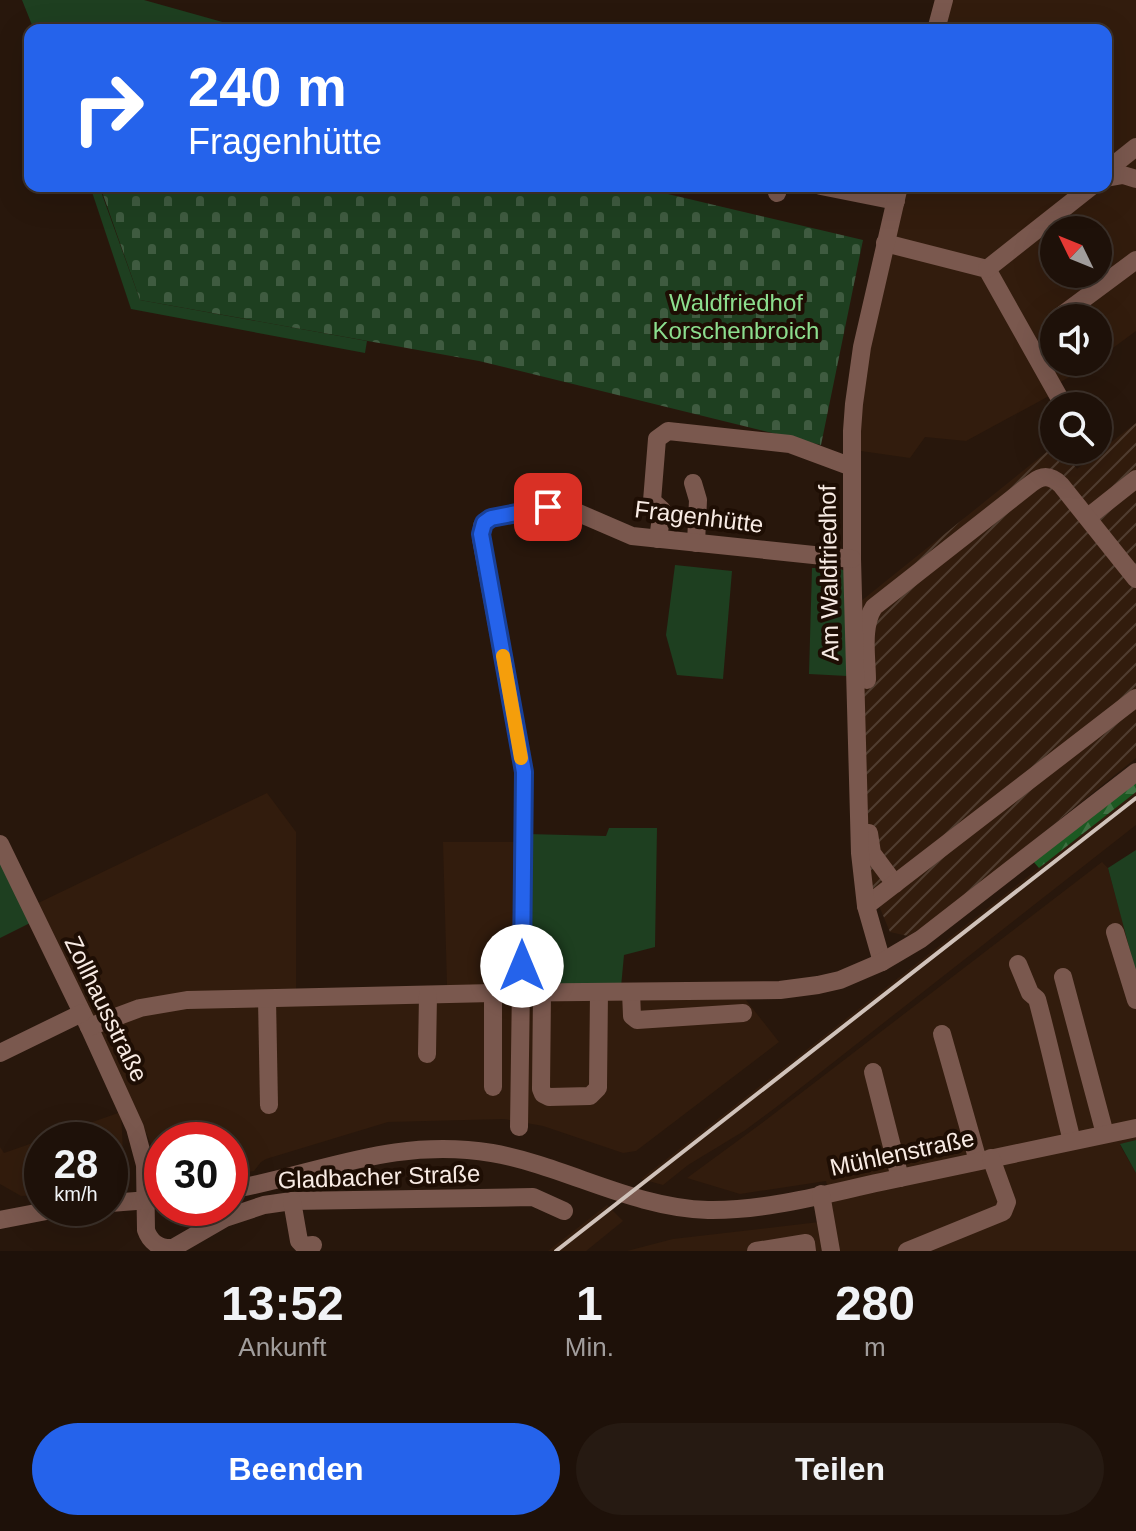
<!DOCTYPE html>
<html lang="de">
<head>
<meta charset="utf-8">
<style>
	body { margin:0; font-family:Arial,sans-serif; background:#261a12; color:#f1f3f6; height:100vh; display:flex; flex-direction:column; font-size:30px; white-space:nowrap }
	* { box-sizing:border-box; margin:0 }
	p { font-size:26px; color:#a19d9c }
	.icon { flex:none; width:44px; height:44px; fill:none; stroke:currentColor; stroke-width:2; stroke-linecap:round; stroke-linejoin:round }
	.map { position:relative; height:1251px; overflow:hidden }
	.side { display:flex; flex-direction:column; background:#1e1109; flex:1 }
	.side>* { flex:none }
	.hud { position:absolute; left:24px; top:24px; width:1088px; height:168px; border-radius:16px; box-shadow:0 8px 32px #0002,0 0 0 2px #3c312a; background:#2563eb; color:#fff; overflow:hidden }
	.needle { width:52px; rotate:313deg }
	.fabs { position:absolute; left:1040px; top:216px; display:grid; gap:16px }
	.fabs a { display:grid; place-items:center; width:72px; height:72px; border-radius:50%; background:#1e1109; box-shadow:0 8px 32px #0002,0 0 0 2px #3c312a; font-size:40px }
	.speed { position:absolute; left:24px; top:1122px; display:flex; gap:16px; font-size:40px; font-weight:700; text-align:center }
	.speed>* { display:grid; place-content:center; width:104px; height:104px; border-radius:50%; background:#1e1109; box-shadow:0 8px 32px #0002,0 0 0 2px #3c312a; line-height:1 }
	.speed small { font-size:20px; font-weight:400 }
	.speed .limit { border:12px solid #d22; background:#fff; color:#111 }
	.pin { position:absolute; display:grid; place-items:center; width:68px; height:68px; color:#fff; margin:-34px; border-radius:16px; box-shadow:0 4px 12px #0006 }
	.me { position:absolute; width:88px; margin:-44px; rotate:0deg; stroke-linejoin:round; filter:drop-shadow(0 0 6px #0008) }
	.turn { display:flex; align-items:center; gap:28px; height:168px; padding:0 32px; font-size:36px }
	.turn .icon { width:104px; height:104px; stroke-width:2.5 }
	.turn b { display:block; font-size:56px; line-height:68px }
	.eta { display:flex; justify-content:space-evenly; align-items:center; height:136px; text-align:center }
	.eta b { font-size:48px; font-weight:700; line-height:56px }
	.cta { display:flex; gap:16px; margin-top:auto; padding:16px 32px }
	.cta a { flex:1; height:92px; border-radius:48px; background:#2563eb; color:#fff; font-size:32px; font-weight:700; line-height:92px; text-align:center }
	.cta a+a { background:#261a12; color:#f1f3f6 }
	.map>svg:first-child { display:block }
	.built { fill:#321c0d; fill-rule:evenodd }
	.industrial { fill:url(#industrial-furrows) }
	.green { fill:#1e3f20 }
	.forest { fill:url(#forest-firs) }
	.cemetery { fill:url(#cemetery-stones) }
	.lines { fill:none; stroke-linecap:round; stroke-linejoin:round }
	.minor { stroke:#7a584e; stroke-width:18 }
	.rail { stroke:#d0c2ba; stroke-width:4 }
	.route-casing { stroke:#184099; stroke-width:20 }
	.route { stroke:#2563eb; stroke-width:14 }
	.slow { stroke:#f59e0b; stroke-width:14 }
	.labels { text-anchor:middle; stroke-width:8; stroke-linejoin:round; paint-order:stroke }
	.park-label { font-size:24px; fill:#8cde8e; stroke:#1e0e04 }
	.street-label { font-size:24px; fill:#f8ebe4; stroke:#1e0e04 }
</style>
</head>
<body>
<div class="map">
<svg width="1136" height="1251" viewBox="0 0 1136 1251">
	<defs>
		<pattern id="industrial-furrows" width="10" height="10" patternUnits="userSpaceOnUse" patternTransform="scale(2)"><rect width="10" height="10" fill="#321c0d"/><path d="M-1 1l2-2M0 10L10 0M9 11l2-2" fill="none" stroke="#503d30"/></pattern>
		<pattern id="forest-firs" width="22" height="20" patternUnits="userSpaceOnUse" patternTransform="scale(2)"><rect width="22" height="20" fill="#1c5922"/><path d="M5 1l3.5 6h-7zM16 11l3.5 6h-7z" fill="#3e7142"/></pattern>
		<pattern id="cemetery-stones" width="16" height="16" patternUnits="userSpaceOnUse" patternTransform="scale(2)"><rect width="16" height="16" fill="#1e3f20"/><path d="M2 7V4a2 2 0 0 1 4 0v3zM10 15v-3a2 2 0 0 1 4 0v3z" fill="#3f5b40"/></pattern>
	</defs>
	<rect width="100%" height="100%" fill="#28170c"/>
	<g class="built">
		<path d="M 947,0 L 1136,0 L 1136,331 L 1098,359 L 1098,318 L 1054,318 L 1054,362 L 1093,362 L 1080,371 L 1048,389 L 1051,395 L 966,441 L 925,437 L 910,458 L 861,451 L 858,423 L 870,346 L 902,186 L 1106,186 L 1106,30 L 940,30 ZM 1054,230 L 1098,230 L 1098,274 L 1054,274 Z"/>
		<polygon points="1136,792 1136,825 775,1108 744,1131 688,1165 663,1185 641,1179"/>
		<polygon points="267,793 296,832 296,991 746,1000 779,1042 636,1151 623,1153 543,1126 504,1119 388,1122 266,1159 261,1162 254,1171 230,1175 230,1140 162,1140 162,1167 109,1054 34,905"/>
		<polygon points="443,842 517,842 518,947 506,985 447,985"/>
		<polygon points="1102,862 1108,868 1136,969 1136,1140 1120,1145 1136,1173 1136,1251 627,1251 673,1239 819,1222 833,1212 826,1181 740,1194 687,1178 762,1123"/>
		<polygon points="121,1112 125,1188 110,1189 110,1140 42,1140 42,1195 21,1196 0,1184 0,1147 4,1153"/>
		<polygon points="607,1205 623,1221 586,1251 548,1251"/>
	</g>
	<polygon class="industrial" points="1136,423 1136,758 936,919 908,936 890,932 870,884 860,602 1054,446 1054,450 1062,450 1077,469"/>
	<g class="green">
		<polygon points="22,0 144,0 251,30 34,30"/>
		<polygon points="90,186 99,186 140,300 367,341 365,353 131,309"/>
		<polygon points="675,565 732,571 723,679 677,675 666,635"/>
		<polygon points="812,568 838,568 845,571 847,676 809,674"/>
		<polygon points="609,828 657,828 655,947 624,955 621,987 536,988 525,982 527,834 606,836"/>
		<polygon points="1136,850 1136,973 1108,868"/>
		<polygon points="0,859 30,923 0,938"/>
		<polygon points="1136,1140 1136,1173 1120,1144"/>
	</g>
	<polygon class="forest" points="1136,779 1136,792 1039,868 1032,860"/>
	<polygon class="cemetery" points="100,186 634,186 863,240 821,445 479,361 140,300"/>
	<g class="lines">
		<g class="minor">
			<polyline points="936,30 944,0"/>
			<polyline points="1106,171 1136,147"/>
			<polyline points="1106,178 1123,175 1136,179"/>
			<polyline points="821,186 896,201"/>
			<polyline points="777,193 779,186"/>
			<polyline points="885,243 987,269 1064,406"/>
			<polyline points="987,269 1092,186"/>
			<polyline points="1058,318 1136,260"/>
			<polyline points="693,483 698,500 696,543"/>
			<polyline points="1088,517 1136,479"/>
			<polyline points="658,539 662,510 652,501 657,439 668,431 790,444 852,467"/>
			<path d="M 867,680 C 867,657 861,627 874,607 L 1032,483 C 1042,475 1051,475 1061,485 L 1136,579"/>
			<polyline points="869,833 872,853 895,884"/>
			<path d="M 0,844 L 89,1027 L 135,1128 L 145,1165 L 146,1230 C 150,1242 160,1249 173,1248 L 225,1218 L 264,1205 L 292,1201 L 533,1197 L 564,1211"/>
			<polyline points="866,906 1136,698"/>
			<polyline points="1115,932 1136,1000"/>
			<polyline points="882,962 866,906 860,853 852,559 852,431 854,404 862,347 899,186"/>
			<path d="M 1018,964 L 1030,993 L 1037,999 C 1050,1047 1060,1094 1072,1141"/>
			<polyline points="1063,977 1105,1134"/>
			<polyline points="631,992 632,1016 637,1020 743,1013"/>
			<polyline points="493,993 493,1087"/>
			<polyline points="542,993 541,1089 543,1094 549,1097 590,1096 598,1088 599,992"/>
			<polyline points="267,999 269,1105"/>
			<polyline points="89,1027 140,1008 187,1000 493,993 780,990 818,985 840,980 882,962 921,939 1136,772"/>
			<polyline points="942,1034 978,1161"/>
			<polyline points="0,1053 82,1013"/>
			<polyline points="427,1054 428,995"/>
			<polyline points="873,1072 900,1178"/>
			<polyline points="519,1127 524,772 481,538 482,526 491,518 554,507 574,511 632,536 852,559"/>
			<path d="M 230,1190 C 322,1173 394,1137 492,1153 C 565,1166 633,1208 708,1210 C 766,1211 825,1194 881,1182 C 966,1164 1051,1146 1136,1128"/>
			<polyline points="821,1194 831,1251"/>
			<polyline points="292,1201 299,1241 304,1246 313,1245"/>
			<polyline points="110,1203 162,1199"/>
			<polyline points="0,1220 62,1208"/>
			<polyline points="756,1251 806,1243 807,1251"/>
			<polyline points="907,1251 1003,1212 1007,1202 991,1158"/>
		</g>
		<polyline class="rail" points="556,1251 1136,798"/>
	</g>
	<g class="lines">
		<defs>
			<polyline id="route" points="522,966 524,772 481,534 484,523 491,518 548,507"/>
		</defs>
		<use href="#route" class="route-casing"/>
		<use href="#route" class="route"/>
		<polyline class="slow" points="503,656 521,758"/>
	</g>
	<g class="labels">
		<g class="park-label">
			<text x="736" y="311">Waldfriedhof<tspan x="736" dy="28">Korschenbroich</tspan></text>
		</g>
		<g class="street-label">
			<text transform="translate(699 517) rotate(7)" y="8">Fragenhütte</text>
			<text transform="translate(829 573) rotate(-91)" y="8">Am Waldfriedhof</text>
			<text transform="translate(106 1009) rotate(64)" y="8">Zollhausstraße</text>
			<text transform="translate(902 1153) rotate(-12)" y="8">Mühlenstraße</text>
			<text transform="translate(379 1177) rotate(-2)" y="8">Gladbacher Straße</text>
		</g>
	</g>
</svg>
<div class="fabs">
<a><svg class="needle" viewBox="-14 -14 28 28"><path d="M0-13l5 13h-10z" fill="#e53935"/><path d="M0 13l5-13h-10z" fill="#a19d9c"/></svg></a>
<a><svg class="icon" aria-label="sound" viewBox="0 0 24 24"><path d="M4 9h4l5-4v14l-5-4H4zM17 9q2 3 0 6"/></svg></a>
<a><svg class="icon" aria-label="search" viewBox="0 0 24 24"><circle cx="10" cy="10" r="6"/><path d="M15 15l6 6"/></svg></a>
</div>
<div class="speed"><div>28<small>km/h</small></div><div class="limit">30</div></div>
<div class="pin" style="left:548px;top:507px;background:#d93025"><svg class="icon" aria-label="arrive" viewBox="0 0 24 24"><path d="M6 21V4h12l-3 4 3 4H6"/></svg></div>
<svg class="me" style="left:522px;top:966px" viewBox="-20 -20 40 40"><circle r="19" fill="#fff"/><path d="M0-13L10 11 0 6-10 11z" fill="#2563eb"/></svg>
<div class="hud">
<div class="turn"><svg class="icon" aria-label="right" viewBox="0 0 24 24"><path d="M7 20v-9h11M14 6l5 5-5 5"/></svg><div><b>240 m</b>Fragenhütte</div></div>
</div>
</div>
<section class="side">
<div class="eta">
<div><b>13:52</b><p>Ankunft</p></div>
<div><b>1</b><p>Min.</p></div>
<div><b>280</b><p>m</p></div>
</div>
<div class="cta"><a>Beenden</a><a>Teilen</a></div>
</section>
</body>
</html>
